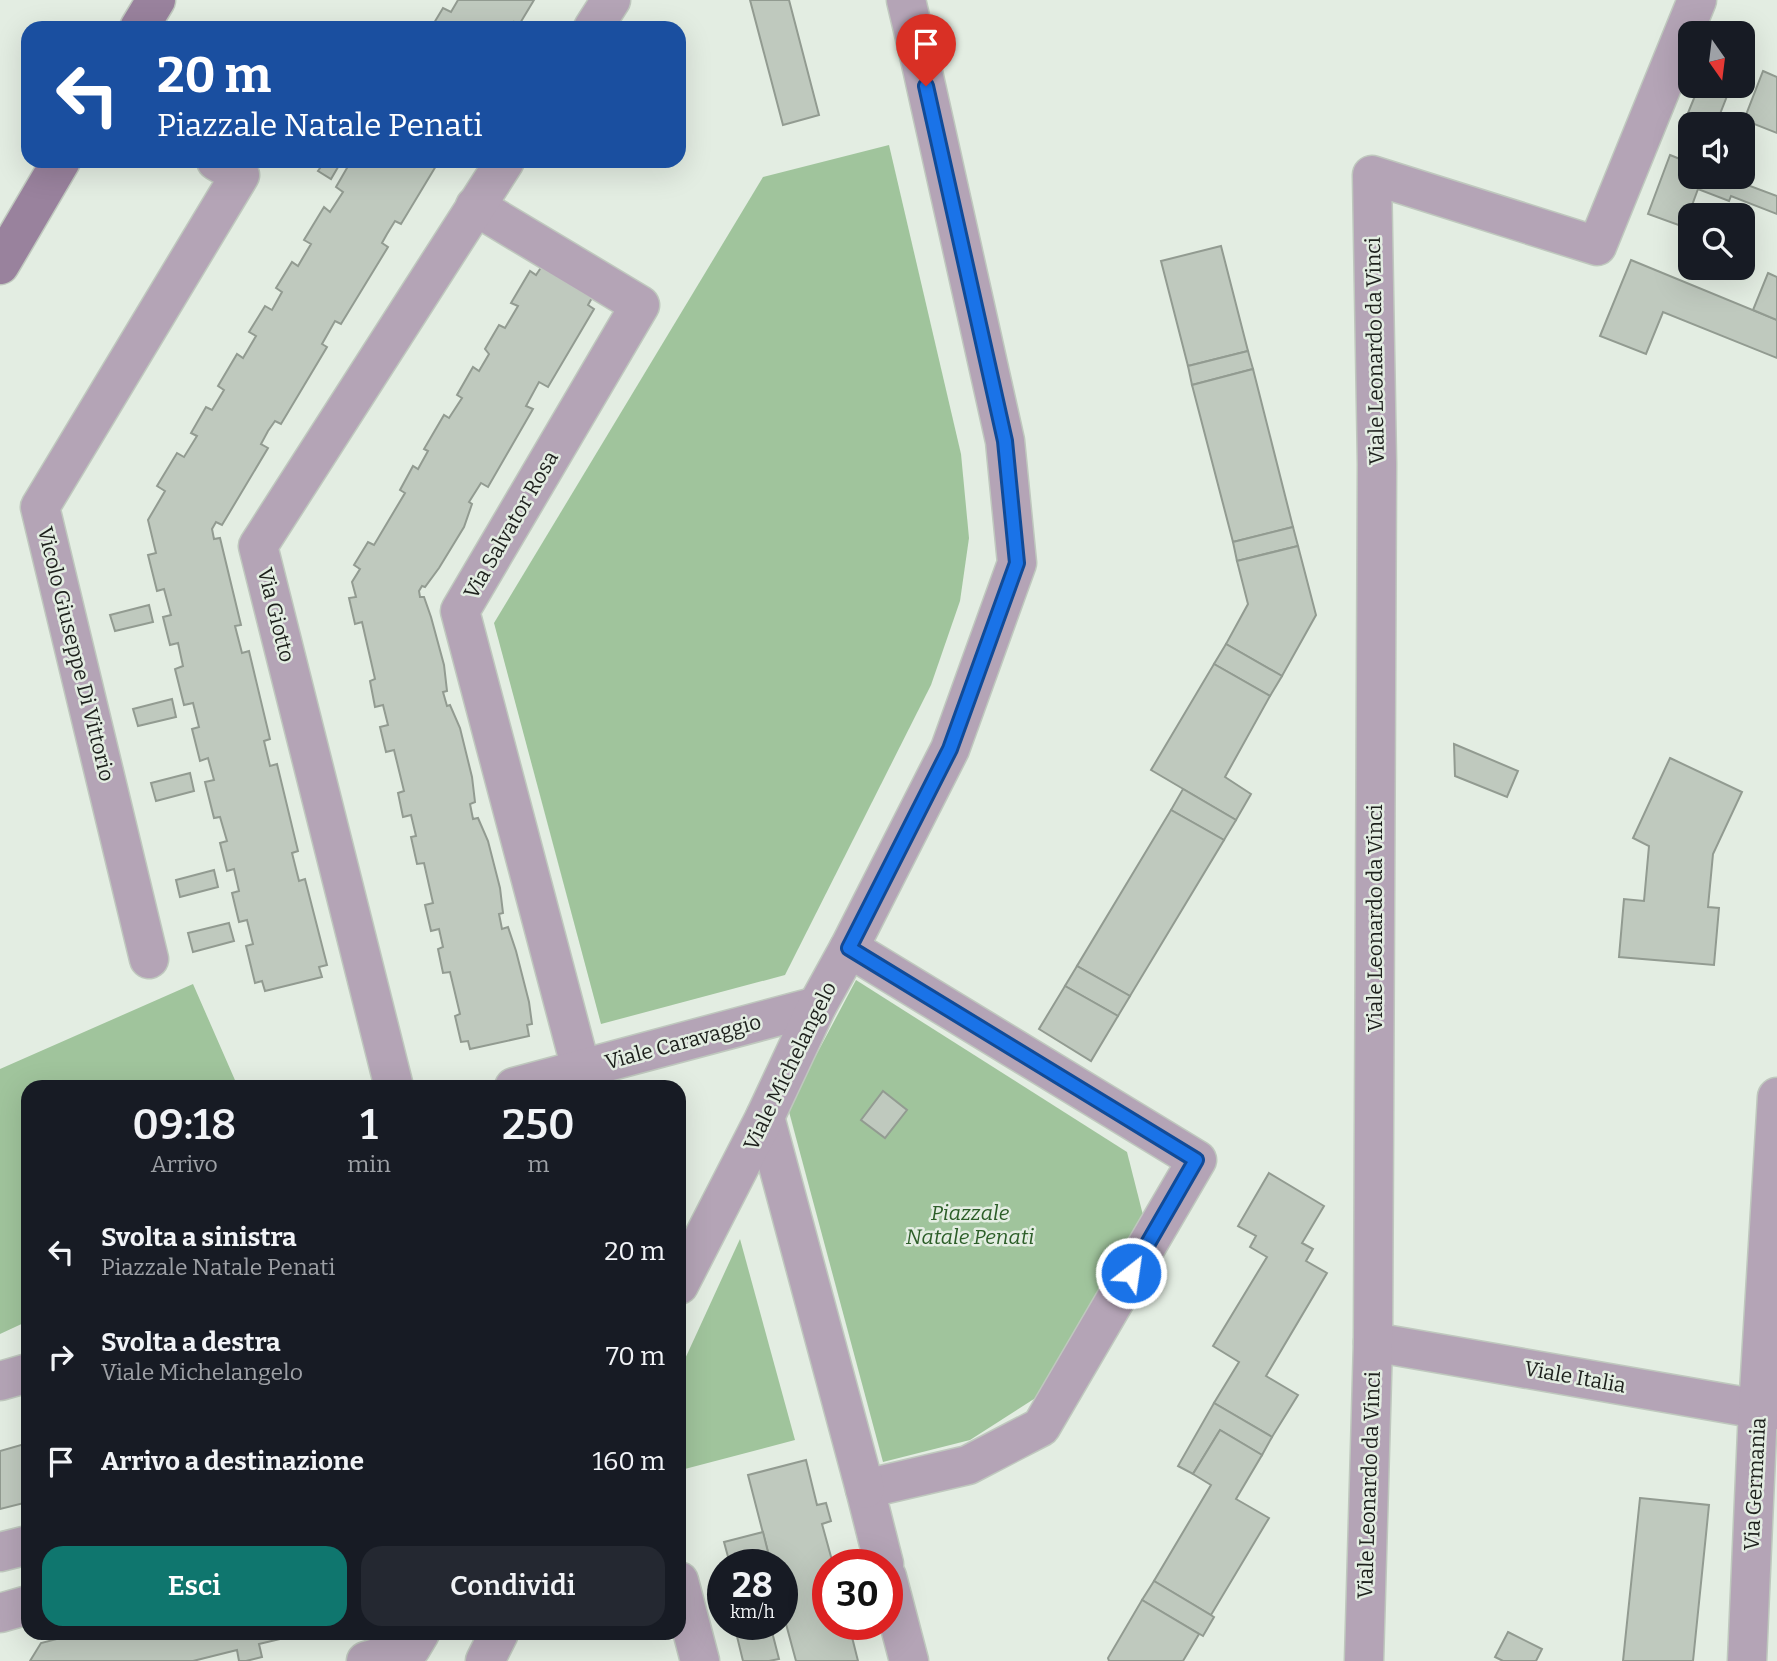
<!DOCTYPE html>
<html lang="it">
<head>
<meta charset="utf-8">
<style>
	body { margin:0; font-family:Bitter,serif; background:#242831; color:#f1f3f6; height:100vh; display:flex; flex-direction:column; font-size:26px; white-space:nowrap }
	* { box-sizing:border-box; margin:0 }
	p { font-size:23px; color:#9ea1a6 }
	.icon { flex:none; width:38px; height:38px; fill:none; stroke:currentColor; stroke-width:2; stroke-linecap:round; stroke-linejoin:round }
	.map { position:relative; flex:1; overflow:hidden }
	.side { position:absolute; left:21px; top:1080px; width:665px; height:560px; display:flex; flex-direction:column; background:#171b24; border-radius:21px; box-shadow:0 7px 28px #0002 }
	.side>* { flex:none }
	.guide { position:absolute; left:21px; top:21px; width:665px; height:147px; border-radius:21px; box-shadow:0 7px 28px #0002; background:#1a4fa0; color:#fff; overflow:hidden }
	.needle { width:46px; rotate:166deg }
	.controls { position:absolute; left:1678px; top:21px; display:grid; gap:14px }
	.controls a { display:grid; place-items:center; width:77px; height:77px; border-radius:14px; background:#171b24; box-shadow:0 7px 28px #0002; font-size:35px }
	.speed { position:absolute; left:707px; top:1549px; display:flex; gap:14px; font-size:35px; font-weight:700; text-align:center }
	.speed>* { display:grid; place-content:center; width:91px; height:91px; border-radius:50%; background:#171b24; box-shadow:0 7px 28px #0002; line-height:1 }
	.speed small { font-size:18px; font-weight:400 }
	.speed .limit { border:10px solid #d22; background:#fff; color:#111 }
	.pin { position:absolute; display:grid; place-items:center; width:60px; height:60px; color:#fff; margin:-72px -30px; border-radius:50% 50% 50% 0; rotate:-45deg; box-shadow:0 0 7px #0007 }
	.pin .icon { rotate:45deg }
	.me { position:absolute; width:77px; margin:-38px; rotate:30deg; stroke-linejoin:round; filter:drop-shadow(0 0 5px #0008) }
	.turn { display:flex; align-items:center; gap:24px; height:147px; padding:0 21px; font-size:32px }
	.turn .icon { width:91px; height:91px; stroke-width:2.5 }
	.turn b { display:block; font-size:49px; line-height:60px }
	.eta { display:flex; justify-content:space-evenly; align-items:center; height:119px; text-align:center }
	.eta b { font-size:42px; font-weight:600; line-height:49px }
	.cta { display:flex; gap:14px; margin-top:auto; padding:14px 21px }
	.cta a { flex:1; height:80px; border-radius:21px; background:#0f766e; color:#fff; font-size:28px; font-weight:600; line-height:80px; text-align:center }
	.cta a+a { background:#242831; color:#f1f3f6 }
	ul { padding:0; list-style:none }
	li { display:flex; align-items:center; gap:21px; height:105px; padding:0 21px }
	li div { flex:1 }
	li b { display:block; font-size:26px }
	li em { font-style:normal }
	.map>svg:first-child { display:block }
	.green { fill:#a0c49c }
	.building { fill:#bfc9be; stroke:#929b91; stroke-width:2 }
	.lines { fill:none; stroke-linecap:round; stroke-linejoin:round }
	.street-casing { stroke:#bfc8be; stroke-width:41 }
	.secondary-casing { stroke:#bfc8be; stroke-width:41 }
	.street { stroke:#b4a4b6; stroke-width:38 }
	.secondary { stroke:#99829d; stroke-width:38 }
	.route-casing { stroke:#114b97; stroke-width:18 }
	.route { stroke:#1a73e8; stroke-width:12 }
	.labels { text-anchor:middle; stroke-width:5; stroke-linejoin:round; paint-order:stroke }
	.street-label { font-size:21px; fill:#1d201c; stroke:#e3ede2 }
	.park-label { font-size:21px; font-style:italic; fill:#2c5e28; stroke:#e3ede2 }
</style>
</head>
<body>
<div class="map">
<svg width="1777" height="1661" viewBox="0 0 1777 1661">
	<rect width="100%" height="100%" fill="#e3ede2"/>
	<g class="green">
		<polygon points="889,145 961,454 969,538 960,601 931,685 785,975 601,1024 494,623 763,177"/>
		<polygon points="856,980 1127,1152 1144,1219 1037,1397 970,1440 883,1462 788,1108"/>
		<polygon points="193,984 238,1087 28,1087 28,1321 0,1334 0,1069"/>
		<polygon points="740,1239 795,1440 681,1470 679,1463 679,1372"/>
	</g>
	<g class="building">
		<polygon points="458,0 534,0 519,25 514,22 511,28 431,28 443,8 451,12"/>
		<polygon points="750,0 789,0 819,115 783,125"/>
		<polygon points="1763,71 1777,77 1777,133 1744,120"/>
		<polygon points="1699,86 1731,86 1716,124 1688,113"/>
		<polygon points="1670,155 1690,163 1690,177 1726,177 1777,196 1777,214 1731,196 1729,201 1698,189 1684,227 1648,214"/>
		<polygon points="325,161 341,162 331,179 318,171"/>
		<polygon points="351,161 359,165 361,161 439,161 401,224 395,221 387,234 382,243 388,247 341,324 335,321 322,344 327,347 281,424 275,421 268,431 261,444 268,448 222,525 216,522 212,529 214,539 220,538 241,625 235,626 242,653 249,651 270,739 264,741 270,766 277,764 298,851 292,853 299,881 305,879 327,965 319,967 322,977 265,991 262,981 255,983 246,946 253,944 247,920 239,922 232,893 239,891 234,869 227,871 220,843 227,841 220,817 214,818 205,782 214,780 208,758 200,761 192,729 199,727 193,703 184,705 175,669 183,666 178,643 170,645 163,617 171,615 164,589 157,591 148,555 156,553 148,520 165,491 157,486 177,453 184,457 197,436 191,433 206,407 212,410 224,390 218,386 237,354 243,358 256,336 249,332 265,306 272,310 282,292 276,288 292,262 298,266 311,244 304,240 324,207 330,212 343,192 336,187"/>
		<polygon points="1221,246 1248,351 1188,366 1161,261"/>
		<polygon points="1631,260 1777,320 1777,358 1663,312 1646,354 1600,336"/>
		<polygon points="542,266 593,296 588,305 594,309 548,387 539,382 526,406 533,409 488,487 481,483 469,502 472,504 464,527 439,568 425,587 422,586 419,591 420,597 424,597 431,617 444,665 447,691 443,692 447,706 450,705 460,728 472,777 475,802 470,804 473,819 478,818 488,841 500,888 503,913 499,914 502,929 508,927 516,951 529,1002 532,1024 527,1025 529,1036 470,1049 468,1041 461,1042 455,1016 460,1014 450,972 443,973 438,949 443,947 439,929 431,931 425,905 433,903 424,863 417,864 411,837 416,836 411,815 403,817 398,793 404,791 394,750 386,752 380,727 388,725 383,705 375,707 370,681 375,679 362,622 355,624 349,598 356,597 352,582 360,569 354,565 368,542 374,545 405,493 400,490 413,466 418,469 428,451 424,449 444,415 449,418 462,398 457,395 473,367 479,371 489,354 485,349 499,325 505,328 518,306 511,303 530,271 536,275"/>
		<polygon points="1768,273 1777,277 1777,320 1753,310"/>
		<polygon points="1248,351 1253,369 1192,385 1188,366"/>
		<polygon points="1253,369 1293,527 1233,542 1192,385"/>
		<polygon points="1293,527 1298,546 1237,561 1233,542"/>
		<polygon points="1298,546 1316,615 1282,676 1226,644 1248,604 1237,561"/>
		<polygon points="149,605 153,622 115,631 110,615"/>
		<polygon points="1226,644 1282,676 1270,696 1214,664"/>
		<polygon points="1214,664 1270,696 1225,777 1251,794 1236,820 1151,770"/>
		<polygon points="172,699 176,717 138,726 133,709"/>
		<polygon points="1454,744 1518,771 1507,797 1455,776"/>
		<polygon points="1670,758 1742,792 1713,854 1708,907 1719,908 1714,965 1619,957 1624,899 1644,901 1649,846 1633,838"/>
		<polygon points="190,773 194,791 156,801 151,783"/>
		<polygon points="1183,789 1236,820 1224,840 1171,810"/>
		<polygon points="1171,810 1224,840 1130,996 1077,966"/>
		<polygon points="214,870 218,887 180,897 176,880"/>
		<polygon points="229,923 234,941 193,952 188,933"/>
		<polygon points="1077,966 1130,996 1118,1016 1065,986"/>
		<polygon points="1065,986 1118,1016 1091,1061 1039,1029"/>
		<polygon points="883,1091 907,1110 885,1138 861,1120"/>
		<polygon points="1269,1173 1324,1206 1302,1243 1313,1249 1306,1261 1327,1273 1266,1376 1298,1395 1272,1437 1214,1403 1239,1362 1213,1346 1267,1257 1250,1247 1256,1236 1238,1226"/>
		<polygon points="1214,1403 1272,1437 1262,1455 1220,1430 1193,1474 1178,1466"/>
		<polygon points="1220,1430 1262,1455 1236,1499 1269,1518 1211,1615 1154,1581 1211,1485 1193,1474"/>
		<polygon points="28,1443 28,1502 0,1509 0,1451"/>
		<polygon points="806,1460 817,1505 826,1503 831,1521 822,1524 833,1564 828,1564 828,1624 858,1624 860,1634 852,1637 858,1661 796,1661 782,1609 782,1564 771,1564 748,1475"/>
		<polygon points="1640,1498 1709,1505 1693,1661 1623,1661"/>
		<polygon points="763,1532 771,1564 730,1564 724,1542"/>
		<polygon points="1154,1581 1214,1617 1203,1636 1142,1600"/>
		<polygon points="1142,1600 1199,1634 1183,1661 1109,1661 1108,1658"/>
		<polygon points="734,1624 770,1624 779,1659 769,1661 743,1661"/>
		<polygon points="1508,1632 1542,1649 1536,1661 1503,1661 1495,1657"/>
		<polygon points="80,1633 305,1633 259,1644 262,1657 246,1661 239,1661 237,1650 193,1661 30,1661 41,1643"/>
	</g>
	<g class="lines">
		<defs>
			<g id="street">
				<polyline points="593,28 611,0"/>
				<polyline points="475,206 640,305 460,611 581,1069"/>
				<polyline points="849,948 1197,1160 1041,1427 968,1465 865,1489 884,1564"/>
				<polyline points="149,959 40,507 240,175 216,161"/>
				<polyline points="394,1087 258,546 505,161"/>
				<polyline points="514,1087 817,1006"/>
				<polyline points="765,1117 865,1489"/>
				<polyline points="679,1285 765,1117 817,1006 849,948 950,749 1017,563 1005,441 920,59 906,0"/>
				<polyline points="1373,1342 1758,1409 1777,1410"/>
				<polyline points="0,1381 28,1373"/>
				<polyline points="0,1552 28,1545"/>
				<polyline points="887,1577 909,1661"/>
				<polyline points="679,1581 700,1661"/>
				<polyline points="0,1613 28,1605"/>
				<polyline points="366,1661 411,1648 420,1633"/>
				<polyline points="485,1661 499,1633"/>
				<polyline points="1364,1661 1373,1342 1377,464 1372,175 1597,246 1697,0"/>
				<polyline points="1747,1661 1758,1409 1777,1097"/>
			</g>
			<g id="secondary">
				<polyline points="139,28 156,0"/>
				<polyline points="0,265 61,161"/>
			</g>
		</defs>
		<use href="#street" class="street-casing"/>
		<use href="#secondary" class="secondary-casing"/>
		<use href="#street" class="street"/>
		<use href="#secondary" class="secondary"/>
	</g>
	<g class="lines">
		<defs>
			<polyline id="route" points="926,86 1005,441 1017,563 950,749 849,948 1196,1160 1131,1273"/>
		</defs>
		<use href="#route" class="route-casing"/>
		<use href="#route" class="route"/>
	</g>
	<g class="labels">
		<g class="street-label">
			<text transform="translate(1375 351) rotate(-91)" y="7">Viale Leonardo da Vinci</text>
			<text transform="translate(511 525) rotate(-60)" y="7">Via Salvator Rosa</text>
			<text transform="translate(276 615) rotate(76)" y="7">Via Giotto</text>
			<text transform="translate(76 654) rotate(76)" y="7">Vicolo Giuseppe Di Vittorio</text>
			<text transform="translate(1375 918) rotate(-90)" y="7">Viale Leonardo da Vinci</text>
			<text transform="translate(683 1042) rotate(-15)" y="7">Viale Caravaggio</text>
			<text transform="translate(790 1066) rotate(-64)" y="7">Viale Michelangelo</text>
			<text transform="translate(1575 1377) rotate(10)" y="7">Viale Italia</text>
			<text transform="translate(1755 1484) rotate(-87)" y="7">Via Germania</text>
			<text transform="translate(1369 1485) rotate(-88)" y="7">Viale Leonardo da Vinci</text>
		</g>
		<g class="park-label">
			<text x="970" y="1220">Piazzale<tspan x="970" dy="24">Natale Penati</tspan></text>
		</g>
	</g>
</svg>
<div class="controls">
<a><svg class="needle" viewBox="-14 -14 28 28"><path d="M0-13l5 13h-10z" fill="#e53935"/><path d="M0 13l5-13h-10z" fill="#9ea1a6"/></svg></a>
<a><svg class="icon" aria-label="sound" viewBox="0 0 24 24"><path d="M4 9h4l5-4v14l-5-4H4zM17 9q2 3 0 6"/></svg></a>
<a><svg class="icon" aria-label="search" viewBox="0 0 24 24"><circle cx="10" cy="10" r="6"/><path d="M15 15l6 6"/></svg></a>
</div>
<div class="speed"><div>28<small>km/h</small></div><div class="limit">30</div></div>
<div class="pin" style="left:926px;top:86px;background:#d93025"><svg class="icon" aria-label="arrive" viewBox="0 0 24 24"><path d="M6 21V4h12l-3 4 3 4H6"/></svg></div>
<svg class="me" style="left:1131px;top:1273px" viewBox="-20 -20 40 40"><circle r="17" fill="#1a73e8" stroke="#fff" stroke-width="3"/><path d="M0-11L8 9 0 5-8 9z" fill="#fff"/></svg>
<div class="guide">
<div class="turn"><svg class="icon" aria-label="left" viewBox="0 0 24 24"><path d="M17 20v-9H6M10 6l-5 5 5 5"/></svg><div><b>20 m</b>Piazzale Natale Penati</div></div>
</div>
<section class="side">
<div class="eta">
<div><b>09:18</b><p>Arrivo</p></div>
<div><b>1</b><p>min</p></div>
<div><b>250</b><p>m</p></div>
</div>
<ul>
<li><svg class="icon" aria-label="left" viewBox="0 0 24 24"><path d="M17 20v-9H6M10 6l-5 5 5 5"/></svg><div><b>Svolta a sinistra</b><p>Piazzale Natale Penati</p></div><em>20 m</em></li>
<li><svg class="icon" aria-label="right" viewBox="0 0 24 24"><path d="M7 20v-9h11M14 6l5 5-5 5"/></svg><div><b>Svolta a destra</b><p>Viale Michelangelo</p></div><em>70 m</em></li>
<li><svg class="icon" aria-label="arrive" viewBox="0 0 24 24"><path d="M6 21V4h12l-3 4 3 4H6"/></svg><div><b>Arrivo a destinazione</b></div><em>160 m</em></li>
</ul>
<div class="cta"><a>Esci</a><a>Condividi</a></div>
</section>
</div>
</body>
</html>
